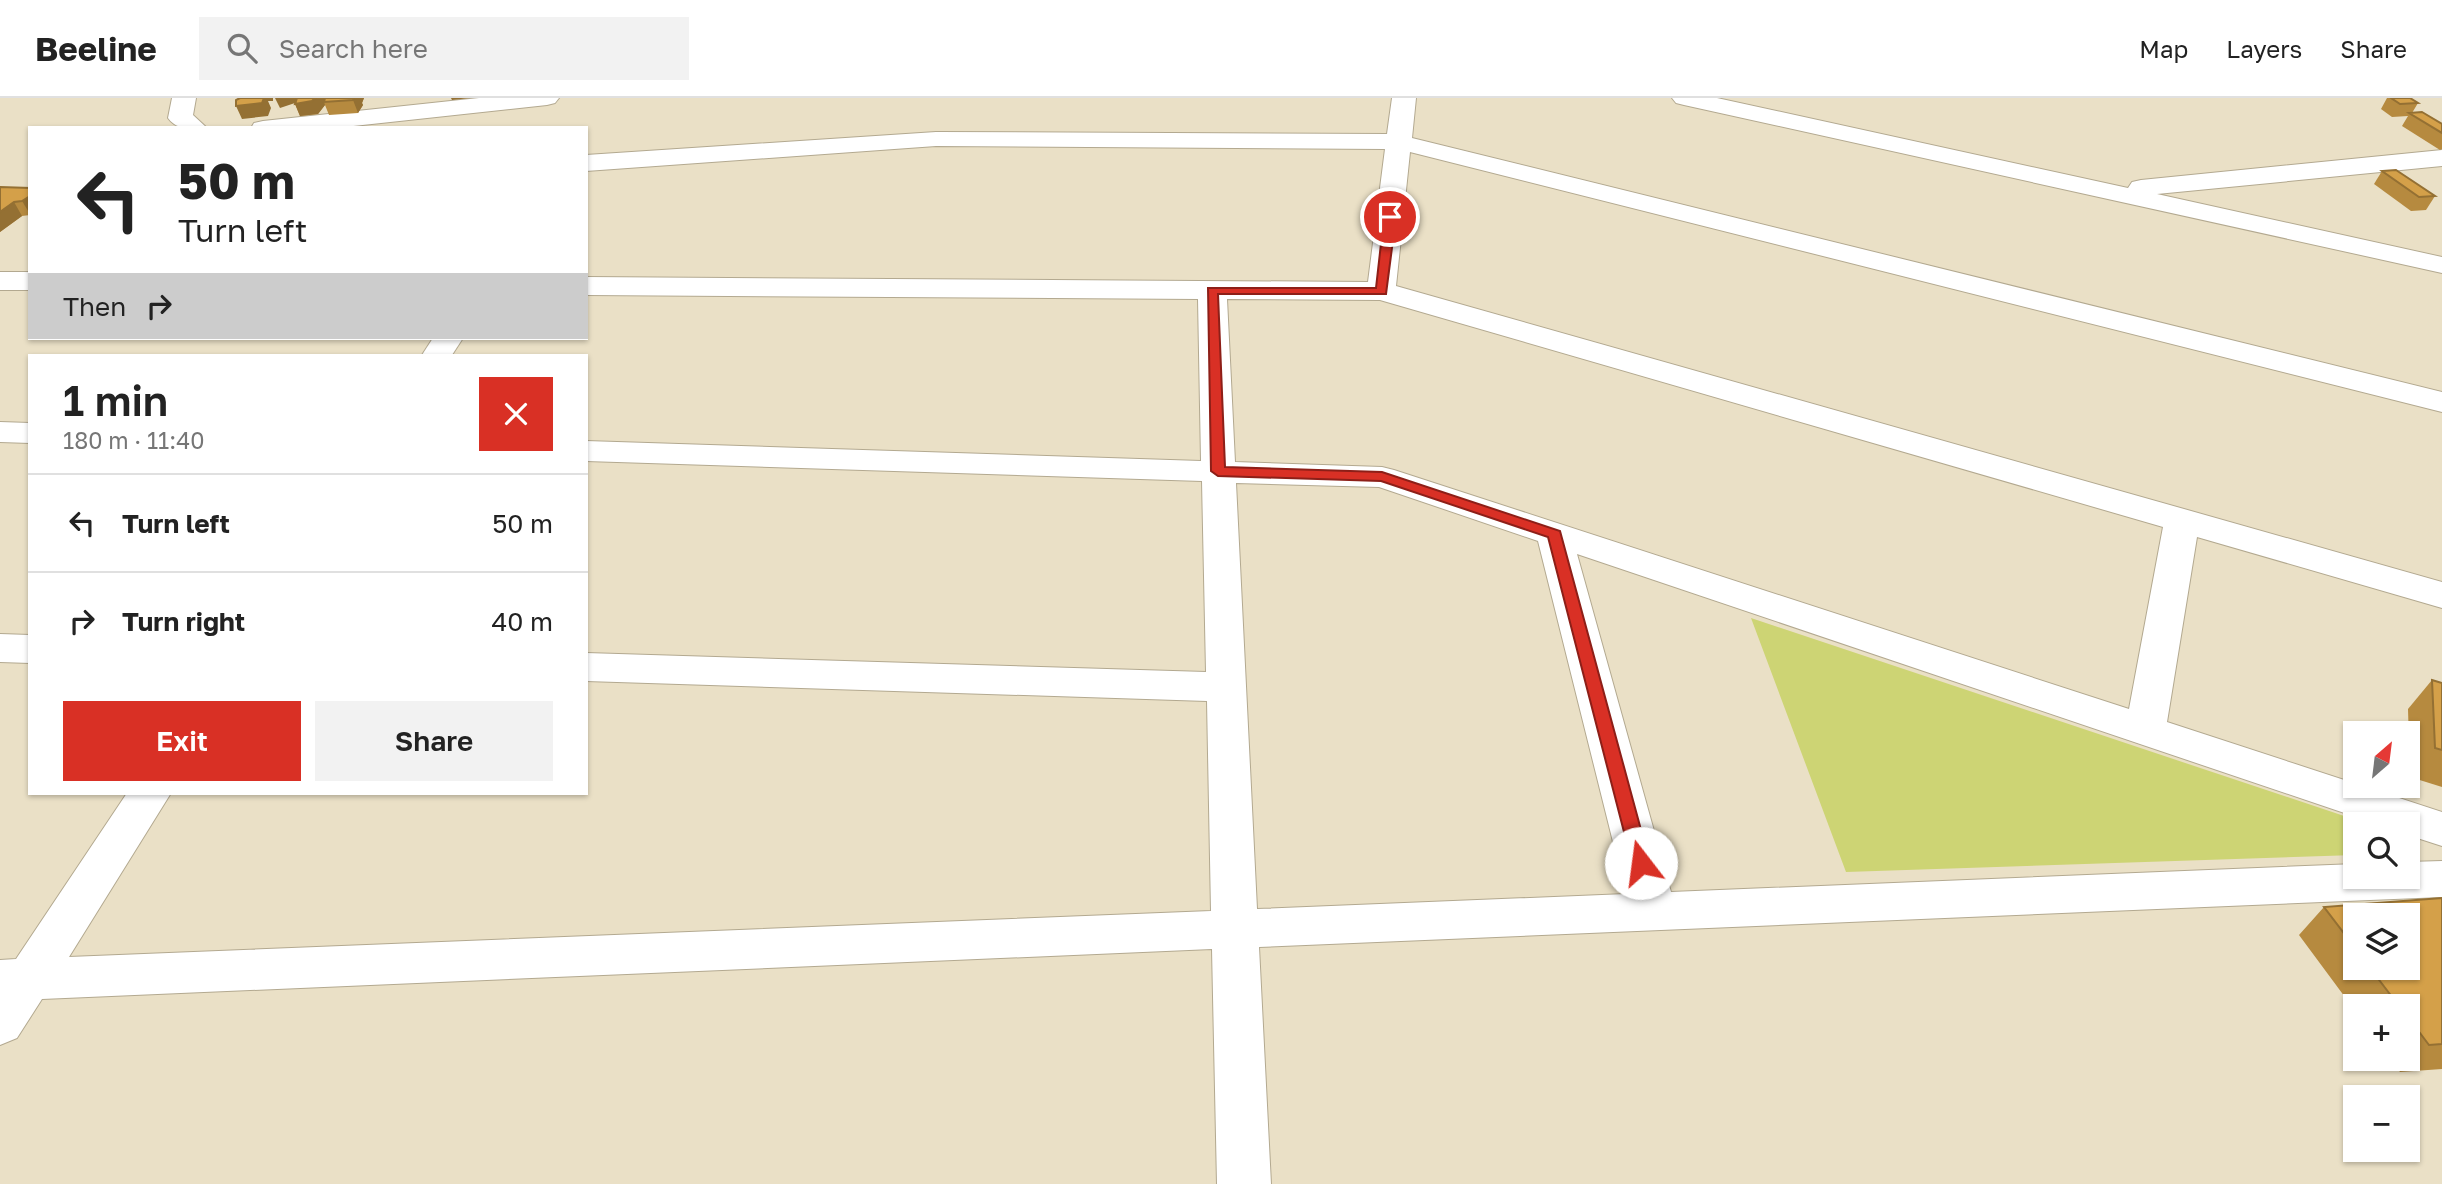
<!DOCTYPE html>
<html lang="en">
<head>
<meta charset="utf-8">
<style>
	body { margin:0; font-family:"Golos Text",sans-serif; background:#f2f2f2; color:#222; height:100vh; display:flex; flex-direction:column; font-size:26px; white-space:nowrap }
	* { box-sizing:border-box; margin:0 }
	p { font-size:23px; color:#767676 }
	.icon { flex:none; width:38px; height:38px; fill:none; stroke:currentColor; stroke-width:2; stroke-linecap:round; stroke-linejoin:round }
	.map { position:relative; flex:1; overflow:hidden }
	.sheet { position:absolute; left:28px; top:256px; width:560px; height:441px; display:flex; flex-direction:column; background:#fff; border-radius:0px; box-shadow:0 2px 5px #0004 }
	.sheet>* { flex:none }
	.top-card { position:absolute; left:28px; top:28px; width:560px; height:214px; border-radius:0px; box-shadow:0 2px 5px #0004; background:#fff; color:#222; overflow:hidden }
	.needle { width:46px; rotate:28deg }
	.fabs { position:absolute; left:2343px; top:623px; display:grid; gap:14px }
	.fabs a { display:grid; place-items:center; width:77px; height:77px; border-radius:0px; background:#fff; box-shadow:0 2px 5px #0004; font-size:35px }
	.pin { position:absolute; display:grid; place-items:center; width:60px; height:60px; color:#fff; margin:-30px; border:4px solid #fff; border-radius:50%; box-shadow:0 2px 7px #0007 }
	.me { position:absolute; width:77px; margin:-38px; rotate:345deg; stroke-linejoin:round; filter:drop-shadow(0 0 5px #0008) }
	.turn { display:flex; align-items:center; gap:24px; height:147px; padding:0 35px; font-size:32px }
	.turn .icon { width:91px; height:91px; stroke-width:2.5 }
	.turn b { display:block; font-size:49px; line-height:60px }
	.then { display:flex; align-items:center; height:66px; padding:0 35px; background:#0003; gap:14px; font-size:26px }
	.round { display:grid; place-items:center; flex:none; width:74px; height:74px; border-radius:0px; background:#f2f2f2 }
	.summary { display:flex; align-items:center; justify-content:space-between; height:119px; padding:0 35px }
	h1 { font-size:42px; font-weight:600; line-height:52px }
	.primary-button { display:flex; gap:14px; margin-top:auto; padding:14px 35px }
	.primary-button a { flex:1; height:80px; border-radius:0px; background:#d93025; color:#fff; font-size:28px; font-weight:600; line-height:80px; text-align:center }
	.primary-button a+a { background:#f2f2f2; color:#222 }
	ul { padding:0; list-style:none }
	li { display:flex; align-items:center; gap:21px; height:98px; padding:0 35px; border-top:2px solid #e0e0e0 }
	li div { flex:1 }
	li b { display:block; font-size:26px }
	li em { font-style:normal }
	header { display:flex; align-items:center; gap:42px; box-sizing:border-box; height:98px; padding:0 35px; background:#fff; border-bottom:2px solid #e0e0e0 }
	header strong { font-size:33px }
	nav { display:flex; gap:38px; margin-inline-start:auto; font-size:24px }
	.search { width:490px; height:63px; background:#f2f2f2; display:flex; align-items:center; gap:18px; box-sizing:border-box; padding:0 24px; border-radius:0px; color:#767676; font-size:26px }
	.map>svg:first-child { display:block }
	.green { fill:#cdd474 }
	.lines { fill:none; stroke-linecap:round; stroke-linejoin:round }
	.minor-casing { stroke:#b3a990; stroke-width:2 }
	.minor { fill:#fff; fill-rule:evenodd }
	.wall { fill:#b68a3f; fill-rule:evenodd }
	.shaded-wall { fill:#947033 }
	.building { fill:#d4a049; stroke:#947033; stroke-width:2 }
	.route { fill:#d93025; stroke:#8d1f18; stroke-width:2 }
</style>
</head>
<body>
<header>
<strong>Beeline</strong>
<div class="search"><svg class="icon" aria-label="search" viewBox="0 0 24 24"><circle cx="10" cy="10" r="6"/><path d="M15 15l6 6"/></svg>Search here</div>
<nav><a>Map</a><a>Layers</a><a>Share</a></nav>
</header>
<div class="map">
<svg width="2442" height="1086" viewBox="0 0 2442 1086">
	<rect width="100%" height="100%" fill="#eae0c6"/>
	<polygon class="green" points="1751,520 2368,726 2356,726 2355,757 1846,774"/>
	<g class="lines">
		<defs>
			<g id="minor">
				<path d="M 172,0 L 196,0 L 193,17 L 207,30 C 192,30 177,33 168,20 Z"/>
				<polygon points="479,0 559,0 555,5 547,7 335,30 251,30 254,25 263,23"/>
				<path d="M 1392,0 L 1416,0 L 1412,40 L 2442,294 L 2442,314 L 1410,54 L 1396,188 L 2442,484 L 2442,510 L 2197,439 L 2167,624 L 2442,714 L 2442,748 L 2408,737 L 2408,726 L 2377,726 L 1577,456 L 1671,794 L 2356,766 L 2356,779 L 2408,779 L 2408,764 L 2442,763 L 2442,799 L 1259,849 L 1271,1086 L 1217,1086 L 1212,851 L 42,901 L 17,940 L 0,947 L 0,862 L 16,861 L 127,695 L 171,695 L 69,859 L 1211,813 L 1207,603 L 586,583 L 586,555 L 1206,574 L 1202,383 L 586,363 L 586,343 L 1201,363 L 1198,201 L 586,197 L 586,179 L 1368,184 L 1385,51 L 936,48 L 586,73 L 586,57 L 936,34 L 1387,36 ZM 1227,201 L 1380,202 L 2163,429 L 2129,611 L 1394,372 L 1382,369 L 1235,364 ZM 1236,385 L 1379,389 L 1538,443 L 1626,796 L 1257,811 Z"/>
				<polygon points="1672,0 1717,0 2128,90 2132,84 2141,82 2442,52 2442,68 2157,96 2442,159 2442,175 1684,7 1676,5"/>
				<rect x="0" y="174" width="30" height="18"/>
				<polygon points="433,240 463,240 452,257 422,257"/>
				<polygon points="0,324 30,325 30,345 0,344"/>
				<polygon points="0,536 30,537 30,565 0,564"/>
			</g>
		</defs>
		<use href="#minor" class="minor-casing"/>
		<use href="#minor" class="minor"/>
	</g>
	<g class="wall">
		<polygon points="297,0 364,0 362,5 363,7 358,15 329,17 325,7 318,16 300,18 295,6"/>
		<polygon points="2387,0 2410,0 2418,5 2412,15 2442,26 2442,51 2440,52 2402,28 2408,18 2392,19 2381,11"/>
		<polygon points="2382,73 2435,98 2426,112 2411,113 2374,86"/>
		<polygon points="0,89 30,90 30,117 22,118 0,134"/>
		<polygon points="2432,582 2442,585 2442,689 2410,679 2408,611"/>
		<path d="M 2442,800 L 2442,971 L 2400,974 L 2390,961 L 2408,961 L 2408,908 L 2356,908 L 2356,914 L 2299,837 L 2324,809 ZM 2356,817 L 2408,870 L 2356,870 Z"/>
	</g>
	<g class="shaded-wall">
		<polygon points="246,0 273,0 273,3 268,3 271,10 268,18 242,21 236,8"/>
		<polygon points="275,0 297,0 295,5 280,10"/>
		<polygon points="302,0 327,0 324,4 325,7 318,16 300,18 295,6"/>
		<polygon points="332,0 364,0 362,5 363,7 358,15 353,2"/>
		<polygon points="451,0 470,0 452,2"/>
		<polygon points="30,98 30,116 22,103"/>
		<polygon points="14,104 22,118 0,134 0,114"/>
	</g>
	<g class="building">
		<polygon points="240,0 264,0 262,5 236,8 236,2"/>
		<polygon points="297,0 315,0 312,3 295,6"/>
		<polygon points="325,0 354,0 353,2 324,4"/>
		<polygon points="2391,0 2410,0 2418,5 2400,6"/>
		<polygon points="2422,14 2442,26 2442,35 2409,15"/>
		<polygon points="2396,72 2435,98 2419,99 2382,73"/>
		<polygon points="0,89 30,90 30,98 22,103 14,104 0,114"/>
		<polygon points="2432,582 2442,585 2442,652 2435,650"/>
		<polygon points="2442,800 2442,946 2429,947 2408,919 2408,908 2399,908 2370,870 2408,870 2408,817 2356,817 2356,851 2324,809"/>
	</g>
	<polygon class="route" points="1390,115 1396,119 1386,196 1218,196 1225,369 1382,374 1560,433 1650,765 1647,770 1641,772 1634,770 1632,765 1548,439 1381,383 1218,378 1211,373 1208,190 1376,190 1384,119"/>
</svg>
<div class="fabs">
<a><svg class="needle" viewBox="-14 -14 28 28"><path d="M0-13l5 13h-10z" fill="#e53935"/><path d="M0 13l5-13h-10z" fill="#767676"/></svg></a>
<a><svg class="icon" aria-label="search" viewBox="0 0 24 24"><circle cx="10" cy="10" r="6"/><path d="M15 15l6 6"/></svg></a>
<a><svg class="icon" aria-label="layers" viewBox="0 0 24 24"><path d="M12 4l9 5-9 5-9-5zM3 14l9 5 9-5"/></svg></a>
<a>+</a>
<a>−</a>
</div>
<div class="pin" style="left:1390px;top:119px;background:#d93025"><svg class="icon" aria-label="arrive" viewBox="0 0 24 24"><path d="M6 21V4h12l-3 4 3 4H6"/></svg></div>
<svg class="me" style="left:1641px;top:765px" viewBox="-20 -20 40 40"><circle r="19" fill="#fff"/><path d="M0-13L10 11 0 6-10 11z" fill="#d93025"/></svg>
<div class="top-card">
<div class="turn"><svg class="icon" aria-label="left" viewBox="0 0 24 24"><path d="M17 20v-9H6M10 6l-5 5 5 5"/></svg><div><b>50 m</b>Turn left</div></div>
<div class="then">Then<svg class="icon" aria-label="right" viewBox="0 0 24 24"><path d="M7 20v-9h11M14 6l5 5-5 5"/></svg></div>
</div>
<section class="sheet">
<div class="summary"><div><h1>1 min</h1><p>180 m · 11:40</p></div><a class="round" style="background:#d93025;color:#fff"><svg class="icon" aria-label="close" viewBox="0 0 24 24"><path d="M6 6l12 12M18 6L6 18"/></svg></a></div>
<ul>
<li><svg class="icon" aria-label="left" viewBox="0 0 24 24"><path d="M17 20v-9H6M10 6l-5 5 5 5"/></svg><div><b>Turn left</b></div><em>50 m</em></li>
<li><svg class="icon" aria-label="right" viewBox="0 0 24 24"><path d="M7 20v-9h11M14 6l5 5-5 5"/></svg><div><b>Turn right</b></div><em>40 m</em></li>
</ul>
<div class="primary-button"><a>Exit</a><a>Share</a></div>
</section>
</div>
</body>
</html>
